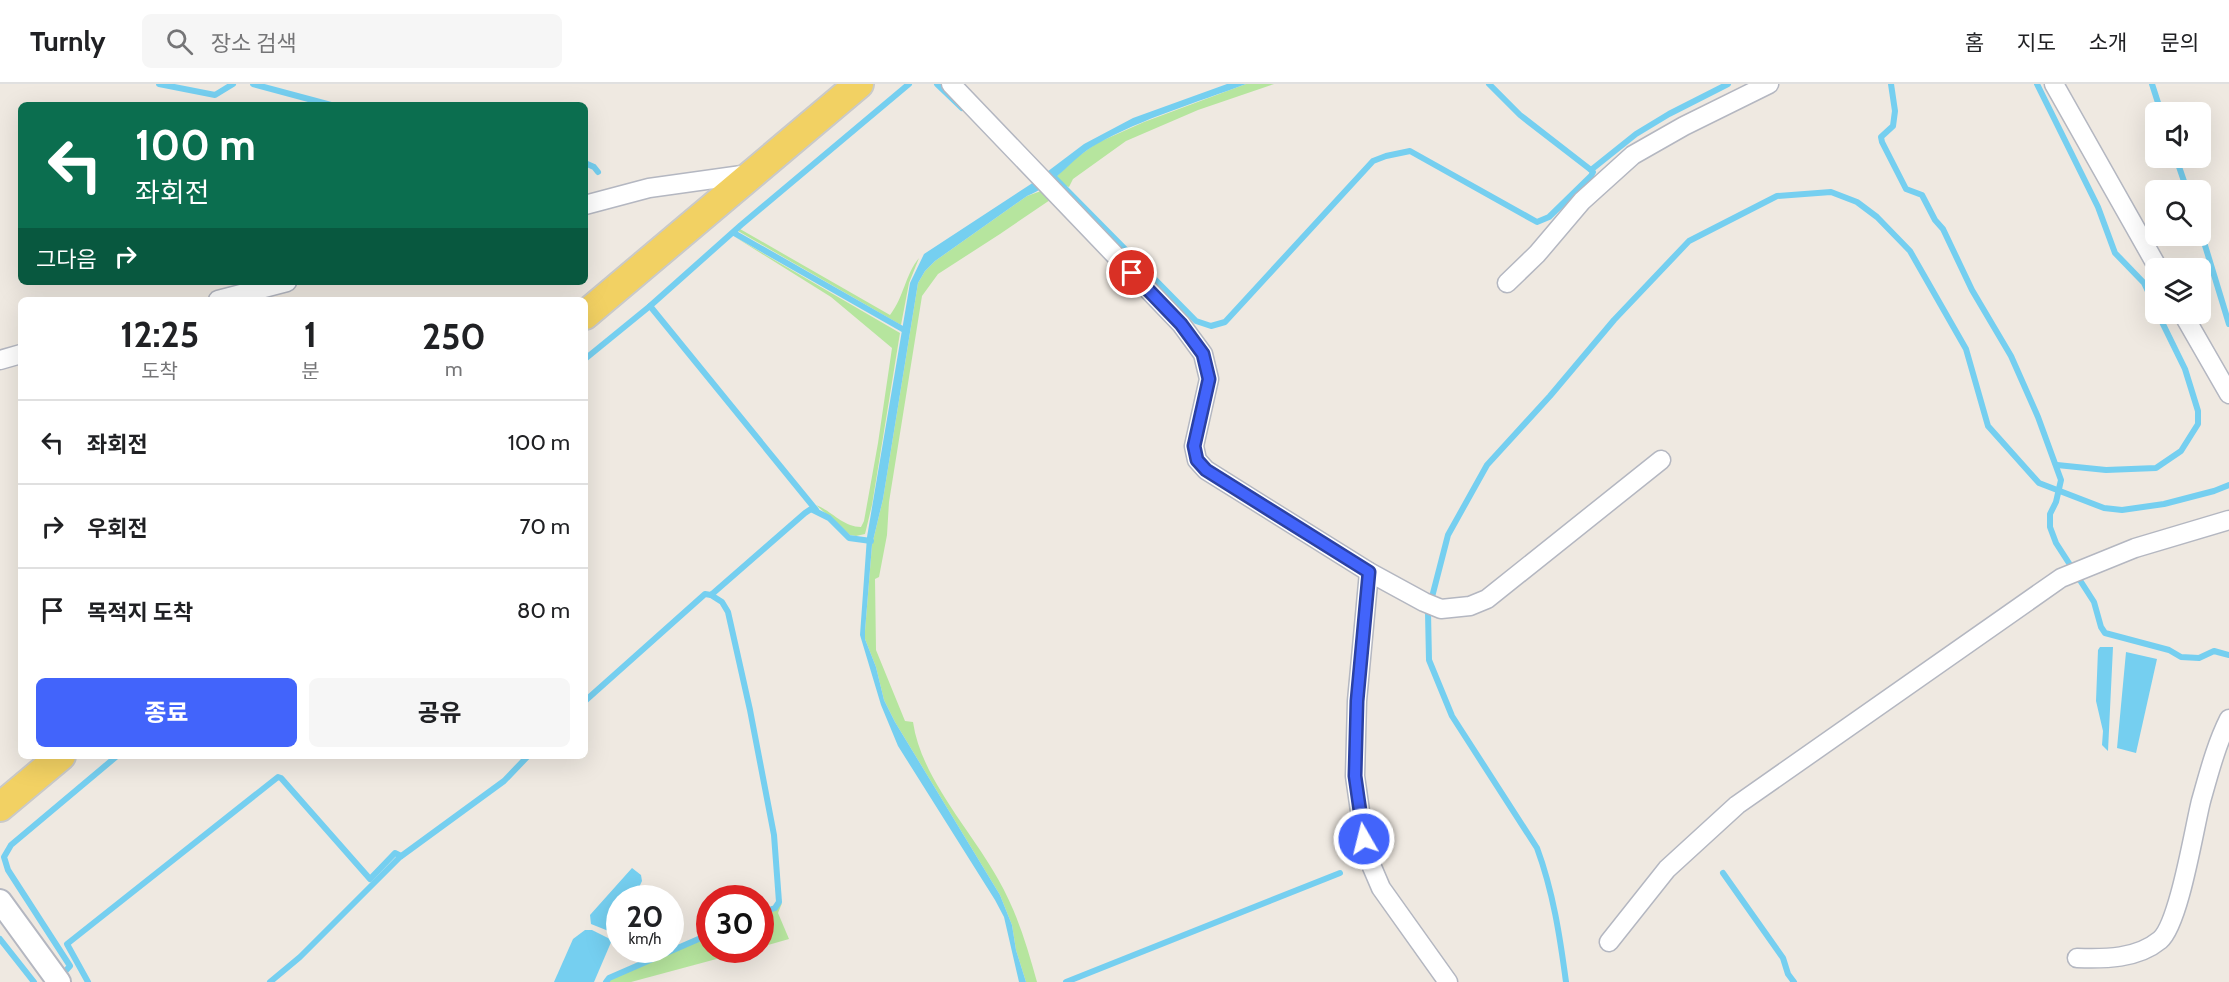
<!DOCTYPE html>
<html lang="ko">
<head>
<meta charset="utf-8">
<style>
	body { margin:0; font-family:Cabin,"Noto Sans KR",sans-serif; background:#f6f6f6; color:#202124; height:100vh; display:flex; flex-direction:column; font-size:22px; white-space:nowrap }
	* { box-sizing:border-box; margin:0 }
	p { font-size:20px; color:#757577 }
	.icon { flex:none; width:33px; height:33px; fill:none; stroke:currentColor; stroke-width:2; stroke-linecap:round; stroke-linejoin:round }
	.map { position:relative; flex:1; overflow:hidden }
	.side { position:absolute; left:18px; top:213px; width:570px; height:462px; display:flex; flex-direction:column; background:#fff; border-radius:9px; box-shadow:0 6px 24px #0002 }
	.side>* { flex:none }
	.banner { position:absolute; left:18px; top:18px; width:570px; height:183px; border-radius:9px; box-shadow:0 6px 24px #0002; background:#0b6e4f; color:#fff; overflow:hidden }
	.buttons { position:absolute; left:2145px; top:18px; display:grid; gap:12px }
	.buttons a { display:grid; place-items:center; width:66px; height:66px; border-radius:9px; background:#fff; box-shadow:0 6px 24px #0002; font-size:30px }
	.speed { position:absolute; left:606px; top:801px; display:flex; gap:12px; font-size:30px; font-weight:700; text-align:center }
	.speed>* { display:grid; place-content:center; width:78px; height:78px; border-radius:50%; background:#fff; box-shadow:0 6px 24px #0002; line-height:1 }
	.speed small { font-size:15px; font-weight:400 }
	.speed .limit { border:9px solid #d22; background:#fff; color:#111 }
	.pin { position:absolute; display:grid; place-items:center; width:51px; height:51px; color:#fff; margin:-26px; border:3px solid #fff; border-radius:50%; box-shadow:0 2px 6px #0007 }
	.me { position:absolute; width:66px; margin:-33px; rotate:352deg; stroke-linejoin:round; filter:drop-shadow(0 0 4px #0008) }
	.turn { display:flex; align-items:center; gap:21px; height:126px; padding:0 18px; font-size:27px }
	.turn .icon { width:78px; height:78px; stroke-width:2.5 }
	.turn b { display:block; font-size:42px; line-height:51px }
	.then { display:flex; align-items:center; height:57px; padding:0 18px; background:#0003; gap:12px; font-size:22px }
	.eta { display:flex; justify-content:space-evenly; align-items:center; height:102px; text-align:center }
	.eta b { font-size:36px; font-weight:700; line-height:42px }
	.button { display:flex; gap:12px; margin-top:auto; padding:12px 18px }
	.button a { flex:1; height:69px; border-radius:9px; background:#4264fb; color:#fff; font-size:24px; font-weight:700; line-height:69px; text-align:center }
	.button a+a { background:#f6f6f6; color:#202124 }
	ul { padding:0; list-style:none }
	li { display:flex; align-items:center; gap:18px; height:84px; padding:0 18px; border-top:2px solid #e0e0e0 }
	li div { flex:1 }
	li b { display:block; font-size:22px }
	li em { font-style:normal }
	header { display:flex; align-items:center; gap:36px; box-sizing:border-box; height:84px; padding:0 30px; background:#fff; border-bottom:2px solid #e0e0e0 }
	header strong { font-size:28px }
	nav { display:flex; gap:33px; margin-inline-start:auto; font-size:21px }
	.search { width:420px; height:54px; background:#f6f6f6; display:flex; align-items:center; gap:15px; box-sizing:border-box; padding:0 21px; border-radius:9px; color:#757577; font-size:22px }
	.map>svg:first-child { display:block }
	.green { fill:#b6e59e }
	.water { fill:#75cff0 }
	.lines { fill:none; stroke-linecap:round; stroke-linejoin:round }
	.stream { stroke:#75cff0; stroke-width:6 }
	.minor-casing { stroke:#b4b7c1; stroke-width:21 }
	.tertiary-casing { stroke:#b4b7c1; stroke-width:26 }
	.primary-casing { stroke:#c9c9c9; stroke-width:32 }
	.minor { stroke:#fff; stroke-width:18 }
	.tertiary { stroke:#fff; stroke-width:22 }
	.primary { stroke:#f2d163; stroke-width:28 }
	.route-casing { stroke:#2b41a3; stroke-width:15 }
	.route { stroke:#4264fb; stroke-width:10 }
</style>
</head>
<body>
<header>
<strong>Turnly</strong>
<div class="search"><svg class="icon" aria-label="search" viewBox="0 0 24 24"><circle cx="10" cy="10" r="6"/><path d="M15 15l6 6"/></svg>장소 검색</div>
<nav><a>홈</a><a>지도</a><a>소개</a><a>문의</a></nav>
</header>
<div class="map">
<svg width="2229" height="898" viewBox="0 0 2229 898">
	<rect width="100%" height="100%" fill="#efe9e1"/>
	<g class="green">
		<polygon points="1246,0 1274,0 1198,26 1126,57 1073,95 1069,103 1063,101 1056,93 1076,74 1097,59 1144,38"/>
		<path d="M 1041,107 L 1050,116 L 1000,150 L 938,190 L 922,212 L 889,418 L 887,451 L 879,493 L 875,495 L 876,566 L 905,637 L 913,638 C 921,694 971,746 998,795 C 1017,828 1027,862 1037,898 L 1026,898 L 1016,866 L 1012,841 L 1000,811 L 895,638 L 884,616 L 876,583 L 865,555 L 865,547 L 872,461 L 883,415 L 918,199 L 925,187 L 935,177 L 1027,112 Z"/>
		<path d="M 740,145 L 890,231 C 904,213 905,191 919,174 L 909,199 L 901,241 L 738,147 Z"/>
		<path d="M 735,153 L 900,249 L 872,421 L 865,450 L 856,452 L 850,451 L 816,421 C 832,427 843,443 861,443 L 864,437 L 878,359 L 892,264 L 831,213 Z"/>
		<polygon points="782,819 778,829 789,855 761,863 761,831 775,826"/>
		<polygon points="709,853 710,866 750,866 631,898 608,898 610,895"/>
	</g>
	<g class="water">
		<path d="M 1227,0 L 1246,0 C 1196,19 1143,34 1097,60 C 1071,74 1055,101 1027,112 L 935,177 L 925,187 L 918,199 L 883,415 L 872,461 L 865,547 L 865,555 L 876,583 L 884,616 L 895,638 L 1000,811 L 1012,841 L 1016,866 L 1026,898 L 1019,898 L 1004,833 L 995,816 L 898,662 L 881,621 L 860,551 L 867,453 L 910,199 L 924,170 L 1031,100 L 1084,60 L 1133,34 Z"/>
		<polygon points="2100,563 2113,563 2108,667 2102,661 2103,647 2096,617 2098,566"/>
		<polygon points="2126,568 2157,575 2136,669 2117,664"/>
		<polygon points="632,784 641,791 642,797 634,814 620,814 619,843 616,850 591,840 590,831"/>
		<polygon points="585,846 592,846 612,856 594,898 554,898 573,855"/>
	</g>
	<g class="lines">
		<g class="stream">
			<polyline points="159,0 215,11 233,0"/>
			<polyline points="253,0 331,21"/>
			<polyline points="937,0 962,24"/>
			<polyline points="1489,0 1520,31 1591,86"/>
			<polyline points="1891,0 1895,27 1893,42 1881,53 1882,58 1906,105 1922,111 1935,136 1943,145 1972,206 2011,272 2038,333 2061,396 2056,418 2050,430 2050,443 2056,459 2094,518 2101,543 2105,549 2169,566 2181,573 2199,574 2214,567 2229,571"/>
			<polyline points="2037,0 2098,123 2115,169 2144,199 2156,224"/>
			<polyline points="2152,0 2161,28"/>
			<polyline points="2176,74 2187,106"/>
			<polyline points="585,79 594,83 598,88"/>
			<polyline points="1052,91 1196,237 1211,242 1225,238 1373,77 1386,72 1410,67 1537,138 1549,133 1591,92 1593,88 1591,86 1636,50 1669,30 1728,0"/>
			<polyline points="2200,145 2229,240"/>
			<polyline points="734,149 906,247"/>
			<polyline points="650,222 816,426"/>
			<polyline points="585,275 650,222 741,141 909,0"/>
			<polyline points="2057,381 2106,386 2156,384 2181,367 2198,340 2198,327 2185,285 2158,230"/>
			<polyline points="711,511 722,518 728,528 750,626 774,751 779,818 775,824 760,829"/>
			<polyline points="1432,513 1448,451 1487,381 1550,312 1614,236 1689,157 1777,112 1831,108 1857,118 1877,133 1910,167 1966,265 1988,342 2039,399 2104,424 2122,426 2164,420 2214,407 2229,401"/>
			<path d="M 1428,528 L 1429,576 L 1452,632 L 1537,764 C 1553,807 1560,853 1566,898"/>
			<polyline points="585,617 705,510 711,511 805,429 811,425 829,434 849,454 871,457"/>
			<polyline points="1723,789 1783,874 1788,890 1794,898"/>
			<polyline points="0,855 34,898"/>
			<polyline points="60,893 70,882 8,786 4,773 11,761 117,672"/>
			<polyline points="88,898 67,860 278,693 281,694 370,795 395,769 401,772"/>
			<polyline points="270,898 300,873 400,773 504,697 528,672"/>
			<polyline points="606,898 609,894 710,850"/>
			<polyline points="1066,898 1340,789"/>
		</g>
		<defs>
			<g id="minor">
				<polyline points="951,0 1181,240 1203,270 1209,295 1194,362 1197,376 1206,386 1369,488 1424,518 1441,525 1470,522 1487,515 1661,376"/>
				<polyline points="2054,0 2158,184"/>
				<polyline points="585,121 649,104 749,90"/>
				<polyline points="1507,199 1537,170 1582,117 1633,71 1684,42 1769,0"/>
				<polyline points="218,216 287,198"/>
				<polyline points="2183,230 2229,310"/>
				<polyline points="0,276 21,270"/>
				<polyline points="1369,488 1357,617 1355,692 1364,755 1372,783 1381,804 1448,898"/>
				<polyline points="1609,858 1667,785 1737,721 2061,494 2135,464 2229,436"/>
				<path d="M 2077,874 C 2105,875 2137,875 2160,856 C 2179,840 2194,745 2201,717 C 2209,689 2216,661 2229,635"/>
			</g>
			<polyline id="tertiary" points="0,817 59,898"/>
			<g id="primary">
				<polyline points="585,231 859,0"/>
				<polyline points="0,723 61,672"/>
			</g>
		</defs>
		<use href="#minor" class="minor-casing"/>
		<use href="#tertiary" class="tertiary-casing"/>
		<use href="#primary" class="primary-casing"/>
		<use href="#minor" class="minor"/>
		<use href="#tertiary" class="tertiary"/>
		<use href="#primary" class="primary"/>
	</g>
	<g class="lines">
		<defs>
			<polyline id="route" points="1132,189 1181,240 1203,270 1209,295 1194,362 1197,376 1206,386 1369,488 1357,617 1355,692 1364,755"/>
		</defs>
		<use href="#route" class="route-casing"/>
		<use href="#route" class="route"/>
	</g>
</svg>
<div class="buttons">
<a><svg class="icon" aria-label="sound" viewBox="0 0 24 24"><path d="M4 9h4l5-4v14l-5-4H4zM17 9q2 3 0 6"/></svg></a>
<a><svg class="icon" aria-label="search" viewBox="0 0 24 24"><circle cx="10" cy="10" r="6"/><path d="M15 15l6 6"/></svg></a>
<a><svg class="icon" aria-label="layers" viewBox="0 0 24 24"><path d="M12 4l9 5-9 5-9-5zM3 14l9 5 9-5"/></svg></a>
</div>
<div class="speed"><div>20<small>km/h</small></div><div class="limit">30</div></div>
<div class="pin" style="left:1132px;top:189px;background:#d93025"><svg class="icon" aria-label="arrive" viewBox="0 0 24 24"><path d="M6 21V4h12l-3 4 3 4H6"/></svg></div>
<svg class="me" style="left:1364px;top:755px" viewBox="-20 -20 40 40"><circle r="17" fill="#4264fb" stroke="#fff" stroke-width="3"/><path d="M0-11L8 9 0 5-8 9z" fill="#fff"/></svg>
<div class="banner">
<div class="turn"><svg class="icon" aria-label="left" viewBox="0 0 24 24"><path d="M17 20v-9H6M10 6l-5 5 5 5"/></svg><div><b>100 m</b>좌회전</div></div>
<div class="then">그다음<svg class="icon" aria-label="right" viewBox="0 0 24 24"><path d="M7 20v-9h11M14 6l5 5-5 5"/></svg></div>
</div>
<section class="side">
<div class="eta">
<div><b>12:25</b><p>도착</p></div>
<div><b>1</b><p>분</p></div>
<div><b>250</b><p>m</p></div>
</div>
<ul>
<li><svg class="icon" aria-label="left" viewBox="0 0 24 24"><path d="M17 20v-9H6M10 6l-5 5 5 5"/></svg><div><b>좌회전</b></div><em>100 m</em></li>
<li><svg class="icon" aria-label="right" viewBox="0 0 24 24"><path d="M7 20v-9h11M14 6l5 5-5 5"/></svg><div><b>우회전</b></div><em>70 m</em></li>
<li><svg class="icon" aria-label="arrive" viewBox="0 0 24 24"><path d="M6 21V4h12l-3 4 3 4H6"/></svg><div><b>목적지 도착</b></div><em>80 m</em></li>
</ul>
<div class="button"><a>종료</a><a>공유</a></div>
</section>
</div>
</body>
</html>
